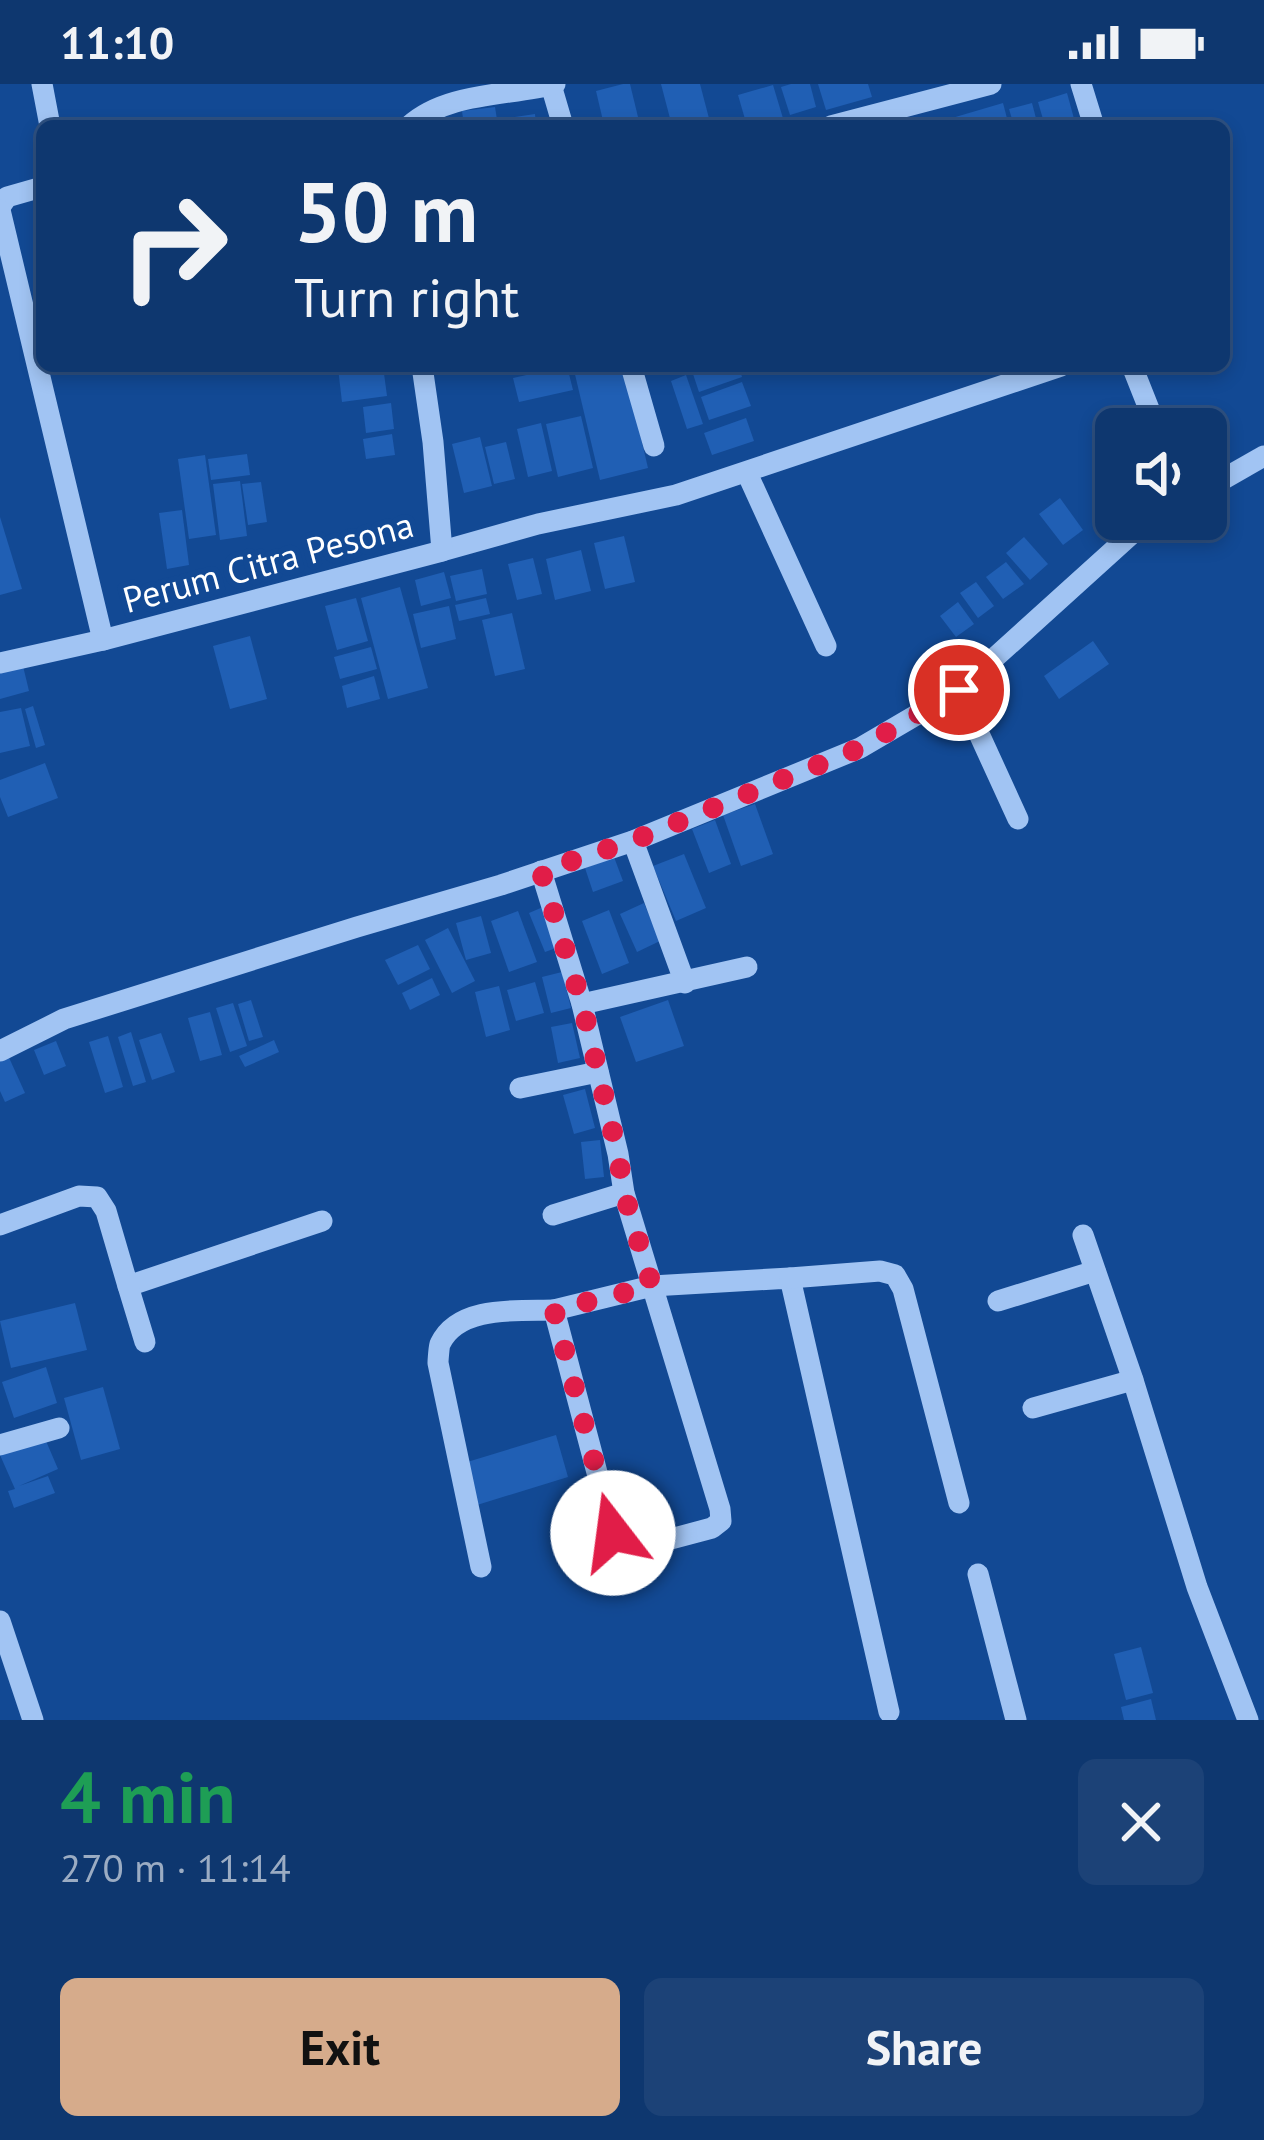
<!DOCTYPE html>
<html lang="en">
<head>
<meta charset="utf-8">
<style>
	body { margin:0; font-family:"PT Sans",sans-serif; background:#1c4277; color:#f1f3f6; height:100vh; display:flex; flex-direction:column; font-size:45px; white-space:nowrap }
	* { box-sizing:border-box; margin:0 }
	p { font-size:39px; color:#9bacc3 }
	.icon { flex:none; width:66px; height:66px; fill:none; stroke:currentColor; stroke-width:2; stroke-linecap:round; stroke-linejoin:round }
	.map { position:relative; height:1636px; overflow:hidden }
	.sheet { display:flex; flex-direction:column; background:#0e376f; flex:1 }
	.sheet>* { flex:none }
	.guide { position:absolute; left:36px; top:36px; width:1194px; height:252px; border-radius:18px; box-shadow:0 6px 18px #0003,0 0 0 3px #2e5182; background:#0e376f; color:#f1f3f6; overflow:hidden }
	.controls { position:absolute; left:1095px; top:324px; display:grid; gap:24px }
	.controls a { display:grid; place-items:center; width:132px; height:132px; border-radius:18px; background:#0e376f; box-shadow:0 6px 18px #0003,0 0 0 3px #2e5182; font-size:60px }
	.pin { position:absolute; display:grid; place-items:center; width:102px; height:102px; color:#fff; margin:-51px; border:6px solid #fff; border-radius:50%; box-shadow:0 3px 12px #0007 }
	.me { position:absolute; width:132px; margin:-66px; rotate:345deg; stroke-linejoin:round; filter:drop-shadow(0 0 9px #0008) }
	.turn { display:flex; align-items:center; gap:42px; height:252px; padding:0 60px; font-size:54px }
	.turn .icon { width:156px; height:156px; stroke-width:2.5 }
	.turn b { display:block; font-size:84px; line-height:102px }
	.round { display:grid; place-items:center; flex:none; width:126px; height:126px; border-radius:18px; background:#1c4277 }
	.headline { display:flex; align-items:center; justify-content:space-between; height:204px; padding:0 60px }
	h1 { font-size:72px; font-weight:700; line-height:90px; color:#1e9e55 }
	.cta { display:flex; gap:24px; margin-top:auto; padding:24px 60px }
	.cta a { flex:1; height:138px; border-radius:18px; background:#d6ab8b; color:#111; font-size:48px; font-weight:700; line-height:138px; text-align:center }
	.cta a+a { background:#1c4277; color:#f1f3f6 }
	.status { display:flex; justify-content:space-between; align-items:center; height:84px; padding:0 60px; background:#0e376f; direction:ltr }
	.status svg { height:33px; fill:currentColor }
	.map>svg:first-child { display:block }
	.building { fill:#205fb4 }
	.lines { fill:none; stroke-linecap:round; stroke-linejoin:round }
	.minor { stroke:#a1c4f3; stroke-width:21 }
	.route { stroke:#e11d48; stroke-width:21; stroke-dasharray:0 37.8 }
	.labels { text-anchor:middle; stroke-width:12; stroke-linejoin:round; paint-order:stroke }
	.street-label { font-size:36px; fill:#fff; stroke:#124994 }
</style>
</head>
<body>
<div class="status"><b>11:10</b><svg viewBox="0 0 49 12"><path d="M0 12V9h3v3zM5 12V6h3v6zM10 12V3h3v9zM15 12V0h3v12zM26 1h20v11H26zM47 4h2v5h-2z"/></svg></div>
<div class="map">
<svg width="1264" height="1636" viewBox="0 0 1264 1636">
	<rect width="100%" height="100%" fill="#124994"/>
	<g class="building">
		<polygon points="623,0 630,0 638,33 604,41 596,7"/>
		<polygon points="661,0 700,0 711,42 672,42"/>
		<polygon points="791,0 810,0 816,23 790,31 781,3"/>
		<polygon points="818,0 868,0 872,13 826,26"/>
		<polygon points="773,1 785,41 747,42 738,11"/>
		<polygon points="1067,9 1076,42 1045,42 1038,18"/>
		<polygon points="1003,19 1009,42 955,42 952,34"/>
		<polygon points="1032,19 1038,42 1014,42 1009,25"/>
		<polygon points="495,23 498,42 464,42 462,27"/>
		<polygon points="535,30 536,42 503,42 502,35"/>
		<polygon points="354,282 383,282 387,312 342,318 338,284"/>
		<polygon points="567,282 573,306 519,318 513,294"/>
		<polygon points="573,282 624,282 648,384 600,396"/>
		<polygon points="696,282 739,282 742,293 699,308 691,284"/>
		<polygon points="686,291 703,340 687,345 671,297"/>
		<polygon points="742,298 751,322 709,336 701,313"/>
		<polygon points="391,319 394,345 366,349 363,323"/>
		<polygon points="581,332 593,384 558,393 546,340"/>
		<polygon points="746,334 754,357 712,371 704,349"/>
		<polygon points="541,339 552,387 528,393 517,345"/>
		<polygon points="392,350 395,371 366,375 363,355"/>
		<polygon points="480,353 492,402 464,409 452,360"/>
		<polygon points="506,358 515,395 494,400 485,363"/>
		<polygon points="247,370 250,391 211,396 208,375"/>
		<polygon points="205,371 216,451 189,455 178,375"/>
		<polygon points="240,397 247,452 220,456 213,400"/>
		<polygon points="261,398 267,438 248,441 242,400"/>
		<polygon points="1060,414 1083,446 1063,461 1039,430"/>
		<polygon points="182,426 189,481 167,485 159,429"/>
		<polygon points="0,433 22,505 0,511"/>
		<polygon points="624,452 635,498 605,505 594,459"/>
		<polygon points="1024,453 1048,480 1030,496 1006,469"/>
		<polygon points="581,466 591,507 555,516 546,475"/>
		<polygon points="533,474 542,510 517,516 508,480"/>
		<polygon points="1006,478 1024,500 1003,515 986,493"/>
		<polygon points="482,485 487,510 456,517 450,492"/>
		<polygon points="444,488 451,514 421,522 415,496"/>
		<polygon points="976,498 994,522 978,534 960,509"/>
		<polygon points="400,503 428,604 388,615 361,514"/>
		<polygon points="356,514 368,557 337,566 325,522"/>
		<polygon points="486,514 490,530 459,537 455,521"/>
		<polygon points="958,518 974,540 956,553 940,532"/>
		<polygon points="449,522 456,555 421,564 413,530"/>
		<polygon points="512,529 525,585 495,592 482,536"/>
		<polygon points="250,552 267,615 230,625 213,562"/>
		<polygon points="1093,557 1109,580 1059,615 1044,592"/>
		<polygon points="371,563 377,585 340,595 334,573"/>
		<polygon points="23,582 29,607 0,615 0,588"/>
		<polygon points="374,592 380,615 347,624 342,602"/>
		<polygon points="33,622 45,661 36,664 25,625"/>
		<polygon points="21,624 30,662 0,669 0,628"/>
		<polygon points="45,679 58,714 8,733 0,713 0,696"/>
		<polygon points="755,720 773,770 741,782 723,731"/>
		<polygon points="715,736 731,780 709,789 692,745"/>
		<polygon points="684,770 706,824 676,837 653,782"/>
		<polygon points="614,773 623,797 593,808 585,784"/>
		<polygon points="644,819 660,857 637,868 620,830"/>
		<polygon points="543,823 559,863 545,868 529,829"/>
		<polygon points="609,826 629,879 602,890 582,837"/>
		<polygon points="518,827 537,878 509,888 491,837"/>
		<polygon points="481,832 491,869 466,876 456,839"/>
		<polygon points="448,844 475,897 452,909 425,856"/>
		<polygon points="418,861 430,885 398,901 385,876"/>
		<polygon points="562,888 571,924 551,929 542,893"/>
		<polygon points="432,894 440,911 410,926 402,909"/>
		<polygon points="535,898 544,929 516,937 507,906"/>
		<polygon points="499,902 510,946 486,953 475,908"/>
		<polygon points="251,916 263,953 249,957 238,920"/>
		<polygon points="668,916 684,962 636,978 620,933"/>
		<polygon points="233,919 247,962 230,968 216,924"/>
		<polygon points="210,928 222,971 200,977 188,934"/>
		<polygon points="572,939 580,974 558,979 551,943"/>
		<polygon points="131,948 146,998 133,1002 118,953"/>
		<polygon points="161,949 175,988 152,996 139,956"/>
		<polygon points="108,952 123,1003 105,1009 89,958"/>
		<polygon points="274,956 279,968 245,983 239,972"/>
		<polygon points="56,957 66,982 44,991 34,966"/>
		<polygon points="6,967 25,1009 5,1018 0,1007 0,970"/>
		<polygon points="585,1005 595,1044 574,1050 563,1011"/>
		<polygon points="600,1056 604,1093 585,1095 581,1058"/>
		<polygon points="75,1219 87,1266 11,1284 0,1237"/>
		<polygon points="46,1283 57,1319 14,1334 2,1298"/>
		<polygon points="103,1303 120,1365 81,1376 64,1314"/>
		<polygon points="43,1350 58,1385 19,1402 48,1392 55,1409 14,1424 8,1407 15,1405 0,1371"/>
		<polygon points="556,1351 568,1393 477,1421 464,1379"/>
		<polygon points="1141,1563 1153,1609 1126,1616 1114,1570"/>
		<polygon points="1151,1615 1156,1636 1124,1636 1121,1623"/>
	</g>
	<g class="lines">
		<g class="minor">
			<polyline points="42,0 50,42"/>
			<polyline points="1081,0 1094,42"/>
			<polyline points="551,1 563,42"/>
			<path d="M 409,42 C 446,8 508,12 555,0"/>
			<polyline points="831,42 991,0"/>
			<polyline points="0,123 7,113 42,103"/>
			<polyline points="0,126 103,556"/>
			<polyline points="631,282 654,362"/>
			<polyline points="1132,282 1157,345"/>
			<polyline points="747,389 826,562"/>
			<polyline points="1206,405 1264,372"/>
			<polyline points="442,467 538,440 676,411 1061,282"/>
			<polyline points="0,579 103,556 442,467 433,358 422,282"/>
			<polyline points="959,606 1018,735"/>
			<polyline points="633,757 685,899"/>
			<polyline points="541,787 582,920 618,1070 624,1109 720,1425 721,1437 712,1444 629,1466 619,1462 613,1449 554,1226 652,1202 790,1194 889,1628"/>
			<polyline points="582,920 747,883"/>
			<polyline points="0,967 64,935 357,843 501,801 633,757 860,664 959,606 1136,446 1154,435"/>
			<polyline points="520,1004 598,988"/>
			<polyline points="553,1131 624,1109"/>
			<polyline points="0,1141 79,1112 97,1113 106,1127 128,1202 322,1137"/>
			<polyline points="1083,1151 1133,1296 1197,1503 1248,1636"/>
			<polyline points="790,1194 880,1187 895,1191 903,1205 959,1419"/>
			<polyline points="128,1202 145,1258"/>
			<polyline points="998,1217 1095,1187"/>
			<polyline points="1033,1324 1133,1296"/>
			<polyline points="0,1361 59,1344"/>
			<path d="M 481,1483 L 438,1279 C 438,1277 439,1262 440,1260 C 458,1221 518,1227 554,1226"/>
			<polyline points="978,1490 1016,1636"/>
			<polyline points="0,1537 33,1636"/>
		</g>
	</g>
	<g class="lines">
		<polyline class="route" points="613,1449 554,1226 652,1202 624,1109 618,1070 582,920 541,787 632,757 860,664 959,606"/>
	</g>
	<g class="labels">
		<g class="street-label">
			<text transform="translate(268 478) rotate(-15)" y="13">Perum Citra Pesona</text>
		</g>
	</g>
</svg>
<div class="controls">
<a><svg class="icon" aria-label="sound" viewBox="0 0 24 24"><path d="M4 9h4l5-4v14l-5-4H4zM17 9q2 3 0 6"/></svg></a>
</div>
<div class="pin" style="left:959px;top:606px;background:#d93025"><svg class="icon" aria-label="arrive" viewBox="0 0 24 24"><path d="M6 21V4h12l-3 4 3 4H6"/></svg></div>
<svg class="me" style="left:613px;top:1449px" viewBox="-20 -20 40 40"><circle r="19" fill="#fff"/><path d="M0-13L10 11 0 6-10 11z" fill="#e11d48"/></svg>
<div class="guide">
<div class="turn"><svg class="icon" aria-label="right" viewBox="0 0 24 24"><path d="M7 20v-9h11M14 6l5 5-5 5"/></svg><div><b>50 m</b>Turn right</div></div>
</div>
</div>
<section class="sheet">
<div class="headline"><div><h1>4 min</h1><p>270 m · 11:14</p></div><a class="round"><svg class="icon" aria-label="close" viewBox="0 0 24 24"><path d="M6 6l12 12M18 6L6 18"/></svg></a></div>
<div class="cta"><a>Exit</a><a>Share</a></div>
</section>
</body>
</html>
